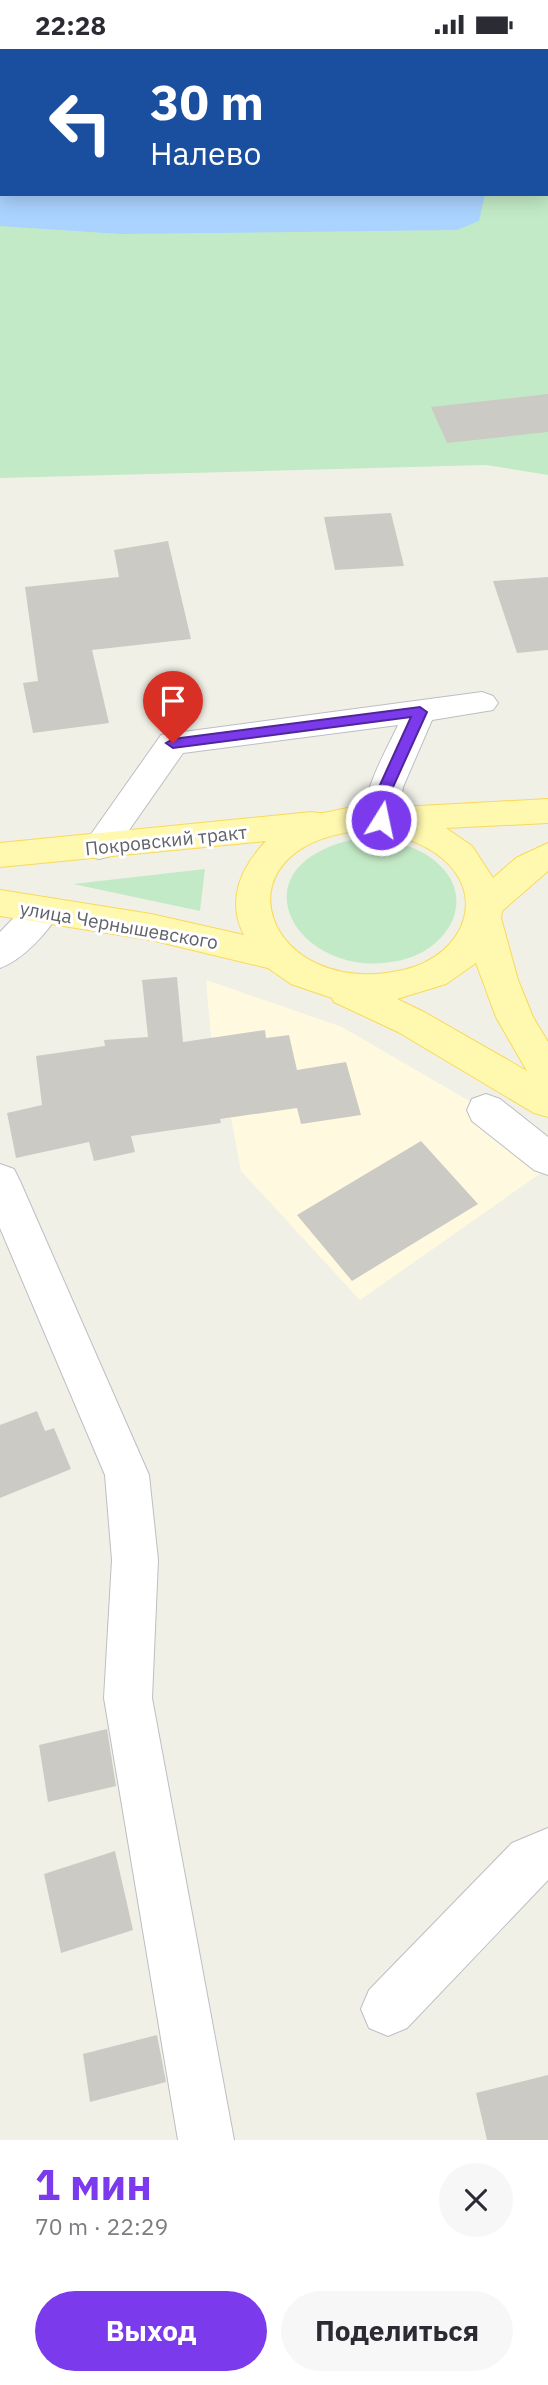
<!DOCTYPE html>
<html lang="ru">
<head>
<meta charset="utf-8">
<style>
	body { margin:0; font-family:"IBM Plex Sans",sans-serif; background:#f7f7f7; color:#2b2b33; height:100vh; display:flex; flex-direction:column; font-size:26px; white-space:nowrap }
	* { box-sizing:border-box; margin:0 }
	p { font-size:23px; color:#7c7c81 }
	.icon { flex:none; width:38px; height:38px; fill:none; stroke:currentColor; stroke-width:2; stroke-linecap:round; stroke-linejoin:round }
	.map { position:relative; height:2091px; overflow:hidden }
	.side { display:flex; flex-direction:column; background:#fff; flex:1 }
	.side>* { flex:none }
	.hud { position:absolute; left:0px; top:0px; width:550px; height:147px; box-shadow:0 4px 18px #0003; background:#1a4fa0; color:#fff; overflow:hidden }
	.pin { position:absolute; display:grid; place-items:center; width:60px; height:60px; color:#fff; margin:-72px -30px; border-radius:50% 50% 50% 0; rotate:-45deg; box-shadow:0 0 7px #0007 }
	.pin .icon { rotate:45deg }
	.me { position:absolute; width:77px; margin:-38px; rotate:10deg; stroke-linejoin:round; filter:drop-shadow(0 0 5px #0008) }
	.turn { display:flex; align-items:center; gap:24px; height:147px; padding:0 35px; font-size:32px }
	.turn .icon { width:91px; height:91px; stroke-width:2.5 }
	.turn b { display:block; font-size:49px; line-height:60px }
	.round { display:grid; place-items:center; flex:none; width:74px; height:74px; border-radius:37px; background:#f7f7f7 }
	.overview { display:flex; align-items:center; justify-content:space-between; height:119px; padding:0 35px }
	h1 { font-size:42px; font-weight:700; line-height:52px; color:#7c3aed }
	.cta { display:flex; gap:14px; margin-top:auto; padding:14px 35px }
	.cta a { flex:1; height:80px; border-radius:42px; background:#7c3aed; color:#fff; font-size:28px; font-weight:700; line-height:80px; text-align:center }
	.cta a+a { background:#f7f7f7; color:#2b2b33 }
	.status { display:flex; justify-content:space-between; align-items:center; height:49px; padding:0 35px; background:#fff; direction:ltr }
	.status svg { height:19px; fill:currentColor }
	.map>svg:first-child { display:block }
	.commercial { fill:#fffadf }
	.green { fill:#c3eac6; fill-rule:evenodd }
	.water { fill:#aad3ff }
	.building { fill:#cccac4 }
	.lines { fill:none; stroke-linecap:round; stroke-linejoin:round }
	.minor-casing { stroke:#bcbec3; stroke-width:2 }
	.major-casing { stroke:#f9d959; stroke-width:2 }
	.minor { fill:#fff; fill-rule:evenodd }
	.major { fill:#fff8af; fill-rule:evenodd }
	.route { fill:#7c3aed; stroke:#51269a; stroke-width:2 }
	.labels { text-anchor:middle; stroke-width:6; stroke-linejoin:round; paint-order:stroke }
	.street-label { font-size:19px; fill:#5f6268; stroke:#fff }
</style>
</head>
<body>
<div class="status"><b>22:28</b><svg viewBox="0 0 49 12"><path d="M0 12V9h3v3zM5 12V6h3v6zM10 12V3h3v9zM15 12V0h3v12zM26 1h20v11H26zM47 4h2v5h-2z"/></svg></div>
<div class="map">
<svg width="548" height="2091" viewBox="0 0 548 2091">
	<rect width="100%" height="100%" fill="#f1f0e7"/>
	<polygon class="commercial" points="206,931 342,978 548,1098 548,1119 360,1251 241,1122 231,1069 224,1070 222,1065 214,1020"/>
	<g class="green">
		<path d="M 0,0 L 548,0 L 548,426 L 486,416 L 0,429 ZM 2,2 L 548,2 L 548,145 L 2,145 Z"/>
		<path d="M 355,790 C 383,790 412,793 435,812 C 479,848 449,900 402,911 C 300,936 227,818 355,790 Z"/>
		<polygon points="205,820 200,862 73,835"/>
	</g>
	<polygon class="water" points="0,110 2,145 485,145 479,172 457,181 120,185 0,177"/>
	<g class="building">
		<polygon points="548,345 548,383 447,394 431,358"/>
		<polygon points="391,464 404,517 335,521 324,468"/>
		<polygon points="168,492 191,590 92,601 109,674 33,684 23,634 38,632 25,538 119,528 114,501"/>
		<polygon points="548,528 548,601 517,604 493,532"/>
		<polygon points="177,928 183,993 265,981 266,989 289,986 297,1021 346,1013 361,1066 301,1075 297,1059 220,1070 221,1074 131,1087 135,1103 94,1112 89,1093 16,1109 7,1064 42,1056 36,1007 105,997 104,991 148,988 142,931"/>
		<polygon points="421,1092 478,1155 352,1232 297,1166"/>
		<polygon points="37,1362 45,1382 54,1379 71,1420 0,1449 0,1376"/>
		<polygon points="107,1680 116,1737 48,1753 39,1696"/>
		<polygon points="115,1802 133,1881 61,1904 44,1825"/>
		<polygon points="157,1986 166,2033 90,2053 83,2005"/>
		<polygon points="548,2026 548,2091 487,2091 476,2044"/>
	</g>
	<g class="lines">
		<defs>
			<g id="minor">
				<path d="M 482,643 L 493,647 L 498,654 L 493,661 L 432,671 L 403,738 L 398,771 L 393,779 L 381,783 L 369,779 C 354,754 387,701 398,676 L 183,704 L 111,807 L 99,810 L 87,807 L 82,798 L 161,686 Z"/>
				<path d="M 43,848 L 56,852 L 61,861 C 49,882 23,911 0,919 L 0,883 L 30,852 Z"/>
				<polygon points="486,1045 500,1050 548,1088 548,1126 534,1121 472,1072 467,1061 472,1050"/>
				<polygon points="0,1115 14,1120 20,1132 149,1426 158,1511 152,1649 234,2091 178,2091 104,1649 112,1511 105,1426 0,1179"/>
				<polygon points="548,1779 548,1831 407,1979 388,1987 369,1979 361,1960 369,1941 512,1794"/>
			</g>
			<path id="major" d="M 548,750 L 548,774 L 446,779 L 472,797 L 493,829 L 516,809 L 548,794 L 548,822 L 502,862 L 501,869 L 518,931 L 533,968 L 548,993 L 548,1068 L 534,1064 L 398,983 L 334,953 L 332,949 L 291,935 L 268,919 L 151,891 L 0,867 L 0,841 L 151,865 L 244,886 C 226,851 241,818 266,792 L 0,818 L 0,794 L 312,763 C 326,767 342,758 356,758 C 372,758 385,763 400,758 ZM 356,782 C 383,784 409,787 432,802 C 492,840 466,907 403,921 C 267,952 210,801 356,782 ZM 476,914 L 496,968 L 527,1022 L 424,963 L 397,950 L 446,935 Z"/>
		</defs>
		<use href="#minor" class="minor-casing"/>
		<use href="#major" class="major-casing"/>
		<use href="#minor" class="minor"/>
		<use href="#major" class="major"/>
	</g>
	<polygon class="route" points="420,658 427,663 393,738 388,771 381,776 374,771 379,738 411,668 173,699 166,694 173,690"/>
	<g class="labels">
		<g class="street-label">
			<text transform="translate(166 791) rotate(-6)" y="7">Покровский тракт</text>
			<text transform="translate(119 876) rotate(10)" y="7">улица Чернышевского</text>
		</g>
	</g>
</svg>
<div class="pin" style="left:173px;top:694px;background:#d93025"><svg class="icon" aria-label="arrive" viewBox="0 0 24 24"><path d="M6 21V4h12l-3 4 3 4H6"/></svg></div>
<svg class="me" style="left:381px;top:771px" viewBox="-20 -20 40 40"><circle r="17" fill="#7c3aed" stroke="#fff" stroke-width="3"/><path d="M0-11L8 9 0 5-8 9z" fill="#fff"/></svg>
<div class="hud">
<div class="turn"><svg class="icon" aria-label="left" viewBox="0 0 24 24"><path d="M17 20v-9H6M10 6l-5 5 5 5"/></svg><div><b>30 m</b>Налево</div></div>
</div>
</div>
<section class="side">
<div class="overview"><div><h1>1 мин</h1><p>70 m · 22:29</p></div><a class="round"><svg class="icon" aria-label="close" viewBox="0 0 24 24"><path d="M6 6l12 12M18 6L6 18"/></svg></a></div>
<div class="cta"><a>Выход</a><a>Поделиться</a></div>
</section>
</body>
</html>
